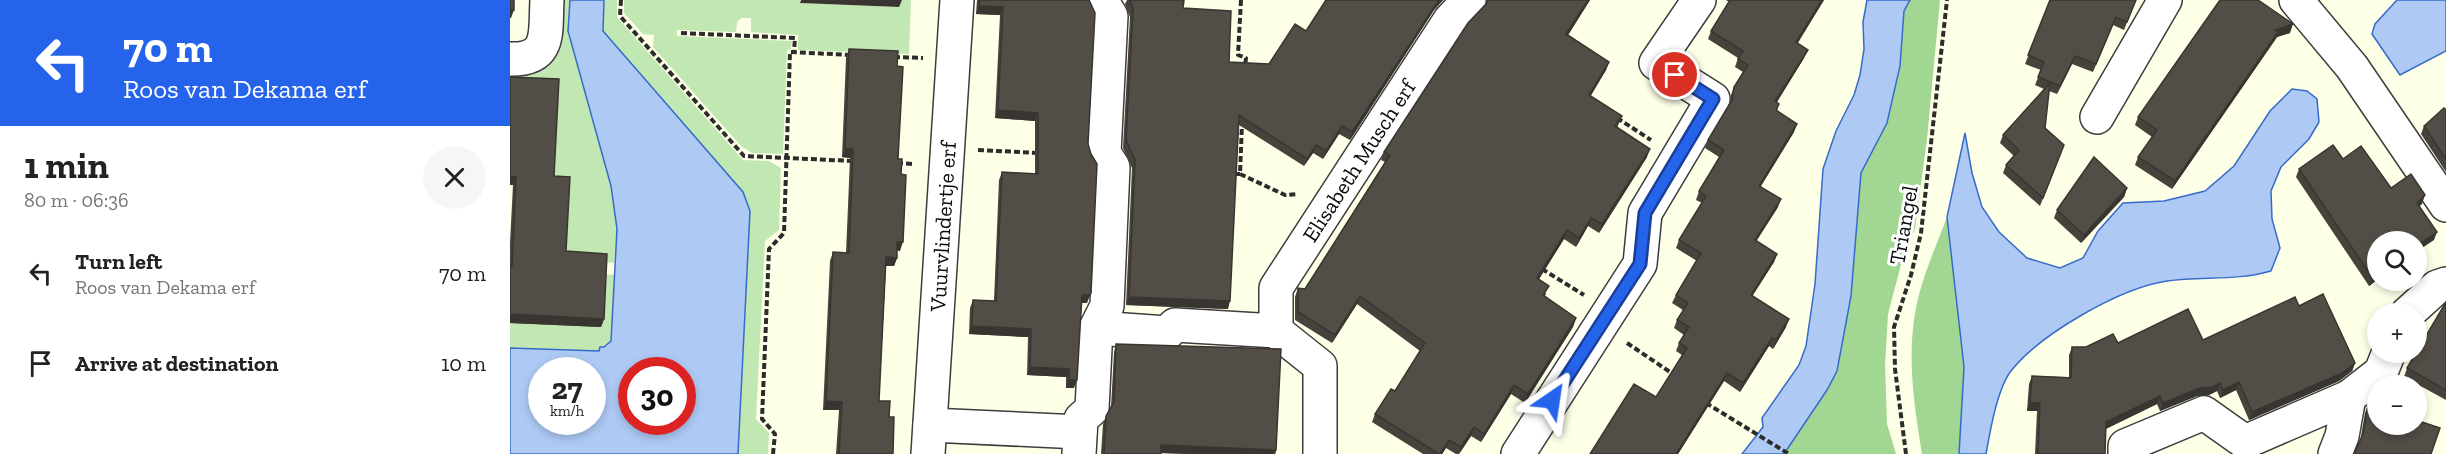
<!DOCTYPE html>
<html lang="en">
<head>
<meta charset="utf-8">
<style>
	body { margin:0; font-family:"Zilla Slab",serif; background:#f6f6f6; color:#222; height:100vh; display:flex; flex-direction:column; font-size:22px; white-space:nowrap }
	* { box-sizing:border-box; margin:0 }
	p { font-size:20px; color:#767676 }
	.icon { flex:none; width:33px; height:33px; fill:none; stroke:currentColor; stroke-width:2; stroke-linecap:round; stroke-linejoin:round }
	.map { position:relative; flex:1; overflow:hidden }
	.panel { display:flex; flex-direction:column; background:#fff; width:510px }
	.panel>* { flex:none }
	.guide { background:#2563eb; color:#fff; overflow:hidden }
	.controls { position:absolute; left:1857px; top:231px; display:grid; gap:12px }
	.controls a { display:grid; place-items:center; width:60px; height:60px; border-radius:50%; background:#fff; box-shadow:0 3px 9px #0003; font-size:30px }
	.speed { position:absolute; left:18px; top:357px; display:flex; gap:12px; font-size:30px; font-weight:700; text-align:center }
	.speed>* { display:grid; place-content:center; width:78px; height:78px; border-radius:50%; background:#fff; box-shadow:0 3px 9px #0003; line-height:1 }
	.speed small { font-size:15px; font-weight:400 }
	.speed .limit { border:9px solid #d22; background:#fff; color:#111 }
	.pin { position:absolute; display:grid; place-items:center; width:51px; height:51px; color:#fff; margin:-26px; border:3px solid #fff; border-radius:50%; box-shadow:0 2px 6px #0007 }
	.me { position:absolute; width:66px; margin:-33px; rotate:32deg; stroke-linejoin:round; filter:drop-shadow(0 0 4px #0008) }
	.turn { display:flex; align-items:center; gap:21px; height:126px; padding:0 24px; font-size:27px }
	.turn .icon { width:78px; height:78px; stroke-width:2.5 }
	.turn b { display:block; font-size:42px; line-height:51px }
	.round { display:grid; place-items:center; flex:none; width:63px; height:63px; border-radius:32px; background:#f6f6f6 }
	.overview { display:flex; align-items:center; justify-content:space-between; height:102px; padding:0 24px }
	h1 { font-size:36px; font-weight:800; line-height:45px }
	ul { padding:0; list-style:none }
	li { display:flex; align-items:center; gap:18px; height:90px; padding:0 24px }
	li div { flex:1 }
	li b { display:block; font-size:22px }
	li em { font-style:normal }
	main { display:flex; flex:1; min-height:0 }
	.map>svg:first-child { display:block }
	.green { fill:#c1e7b3 }
	.forest { fill:#a1d792 }
	.water { fill:#adc9f4; stroke:#366cc9; stroke-width:1.5; fill-rule:evenodd }
	.lines { fill:none; stroke-linecap:round; stroke-linejoin:round }
	.minor-casing { stroke:#3d3d3d; stroke-width:36 }
	.path { stroke:#2c2c2c; stroke-width:4; stroke-dasharray:6 3; stroke-linecap:butt }
	.minor { stroke:#fff; stroke-width:33 }
	.wall { fill:#47423c }
	.shaded-wall { fill:#393631 }
	.building { fill:#524d46; stroke:#393631; stroke-width:1.5 }
	.route-casing { stroke:#184099; stroke-width:15 }
	.route { stroke:#2563eb; stroke-width:10 }
	.labels { text-anchor:middle; stroke-width:6; stroke-linejoin:round; paint-order:stroke }
	.street-label { font-size:22px; fill:#0a0a0a; stroke:#fff }
</style>
</head>
<body>
<main>
<section class="panel">
<div class="guide">
<div class="turn"><svg class="icon" aria-label="left" viewBox="0 0 24 24"><path d="M17 20v-9H6M10 6l-5 5 5 5"/></svg><div><b>70 m</b>Roos van Dekama erf</div></div>
</div>
<div class="overview"><div><h1>1 min</h1><p>80 m · 06:36</p></div><a class="round"><svg class="icon" aria-label="close" viewBox="0 0 24 24"><path d="M6 6l12 12M18 6L6 18"/></svg></a></div>
<ul>
<li><svg class="icon" aria-label="left" viewBox="0 0 24 24"><path d="M17 20v-9H6M10 6l-5 5 5 5"/></svg><div><b>Turn left</b><p>Roos van Dekama erf</p></div><em>70 m</em></li>
<li><svg class="icon" aria-label="arrive" viewBox="0 0 24 24"><path d="M6 21V4h12l-3 4 3 4H6"/></svg><div><b>Arrive at destination</b></div><em>10 m</em></li>
</ul>
</section>
<div class="map">
<svg width="1936" height="454" viewBox="0 0 1936 454">
	<rect width="100%" height="100%" fill="#feffe7"/>
	<g class="green">
		<polygon points="46,0 60,0 58,31 101,186 107,229 104,263 94,262 93,274 104,275 101,341 90,351 0,348 0,323 53,261 41,184 0,85 0,69"/>
		<polygon points="94,0 107,0 107,17 233,160 259,161 271,168 269,230 255,241 246,419 259,433 258,454 228,454 240,211 93,31"/>
		<polygon points="114,0 290,0 291,3 389,7 390,0 401,0 399,54 288,50 288,35 241,32 241,18 231,18 227,22 226,32 167,30 167,36 282,41 281,49 277,50 273,154 242,153 231,146 143,47 144,35 133,34 114,13"/>
	</g>
	<g class="forest">
		<polygon points="1400,0 1430,0 1417,139 1405,229 1393,257 1378,314 1375,365 1377,424 1386,454 1274,454 1317,390 1327,371 1341,296 1351,173 1377,123 1390,66 1394,11"/>
		<path d="M 1437,217 L 1454,367 L 1449,454 L 1412,454 C 1403,399 1395,345 1410,291 C 1417,266 1428,241 1437,217 Z"/>
	</g>
	<g class="water">
		<path d="M 60,0 L 94,0 L 93,31 L 233,192 L 240,211 L 228,454 L 0,454 L 0,348 L 89,351 L 90,347 L 94,347 L 101,341 L 107,229 L 101,186 L 58,31 ZM 82,370 L 82,422 L 32,422 L 32,370 ZM 122,370 L 172,370 L 172,422 L 122,422 Z"/>
		<polygon points="1357,0 1400,0 1394,11 1390,66 1377,123 1351,173 1341,296 1327,371 1317,390 1274,454 1232,454 1253,427 1252,418 1289,365 1296,346 1305,284 1313,169 1326,131 1344,95 1350,75 1354,49 1353,22"/>
		<polygon points="1887,0 1936,0 1936,51 1890,75 1862,34 1865,24"/>
		<path d="M 1782,89 L 1797,91 L 1807,99 L 1809,122 L 1799,139 L 1771,167 L 1761,191 L 1762,219 L 1770,248 L 1761,271 C 1727,281 1692,276 1657,281 C 1610,288 1530,334 1501,371 C 1487,389 1480,432 1476,454 L 1449,454 L 1454,367 L 1437,217 L 1455,133 L 1462,173 L 1472,207 L 1489,232 L 1517,258 L 1550,268 L 1573,258 L 1588,231 L 1613,203 L 1654,201 L 1695,191 L 1724,166 L 1760,111 Z"/>
	</g>
	<g class="lines">
		<defs>
			<g id="minor">
				<polyline points="1786,0 1842,67 1936,205"/>
				<path d="M 0,59 C 42,60 35,32 37,0"/>
				<polyline points="1587,117 1655,0"/>
				<polyline points="1897,314 1927,287 1936,284"/>
				<polyline points="586,328 657,333 665,325 766,331"/>
				<polyline points="420,425 570,432"/>
				<path id="s1" d="M 418,454 L 447,0"/>
				<polyline points="569,454 571,419 582,409 586,328 597,306 603,167 594,153 601,16 591,0"/>
				<path id="s2" d="M 810,454 L 810,366 L 766,331 L 766,288 L 940,20 L 959,0"/>
				<polyline points="1008,454 1130,264 1135,213 1203,99 1146,63 1189,0"/>
				<polyline points="1615,454 1615,446 1694,413 1735,442 1839,397 1871,372 1879,352"/>
				<polyline points="1825,454 1832,436 1839,397"/>
			</g>
		</defs>
		<use href="#minor" class="minor-casing"/>
		<g class="path">
			<polyline points="111,0 110,16 234,156 343,161"/>
			<polyline points="731,0 728,55 736,58 735,66"/>
			<polyline points="171,33 285,38 284,52"/>
			<polyline points="384,57 413,58"/>
			<polyline points="1107,118 1141,140"/>
			<polyline points="468,150 529,153"/>
			<polyline points="387,163 403,164"/>
			<polyline points="724,174 730,174 732,124"/>
			<polyline points="730,174 775,195 787,194"/>
			<polyline points="1032,269 1074,295"/>
			<polyline points="1117,343 1163,374"/>
			<polyline points="1196,403 1279,454"/>
			<polyline points="263,454 265,434 252,419 259,249 274,233 280,52 341,55"/>
			<polyline points="1396,454 1385,369 1384,327 1401,275 1411,233 1437,0"/>
		</g>
		<use href="#minor" class="minor"/>
	</g>
	<g class="wall">
		<polygon points="467,0 579,0 577,303 572,303 564,388 556,388 556,377 517,375 518,337 459,334 460,308 463,300 484,301 489,180 492,172 525,174 525,121 485,118 490,15 466,14"/>
		<polygon points="617,0 674,0 673,8 719,62 759,64 796,31 816,0 933,0 924,10 840,140 829,134 813,159 803,153 794,166 729,125 718,309 616,305 622,168 613,148 620,17 615,4"/>
		<polygon points="977,0 1080,0 1058,35 1099,62 1096,70 1080,96 1112,116 1107,128 1137,157 1089,233 1078,226 1066,247 1054,239 1029,279 1036,294 1035,296 1066,318 1063,327 1015,403 1001,394 971,442 961,436 949,454 946,454 936,448 932,454 913,454 862,422 865,414 885,391 910,351 847,304 822,343 785,320 785,297 788,288 795,289 875,162 871,160 874,152 976,4"/>
		<polygon points="1216,0 1314,0 1287,43 1294,58 1267,102 1269,104 1267,111 1284,132 1251,186 1268,207 1246,241 1267,254 1264,262 1242,296 1276,327 1263,349 1259,346 1230,392 1214,381 1168,454 1080,454 1146,397 1172,355 1166,351 1169,343 1174,335 1164,328 1167,320 1173,310 1162,303 1166,295 1187,261 1166,248 1169,240 1192,203 1186,200 1189,191 1209,157 1195,148 1198,140 1220,105 1221,95 1224,87 1233,72 1225,67 1228,58 1198,39 1201,31 1219,2"/>
		<polygon points="1540,0 1626,0 1614,30 1603,25 1583,72 1562,64 1547,94 1539,91 1535,128 1554,145 1530,206 1493,173 1496,165 1504,156 1490,143 1493,135 1534,89 1525,85 1531,70 1515,64"/>
		<polygon points="1710,0 1780,33 1767,37 1765,40 1662,189 1625,165 1628,157 1642,137 1625,125 1628,117"/>
		<polygon points="339,49 387,66 388,159 391,174 390,251 387,250 387,258 384,266 376,266 369,401 379,417 383,454 326,454 329,410 313,410 320,261 323,252 336,253 340,158 332,157 336,58"/>
		<polygon points="0,77 44,176 56,251 94,319 91,327 0,323 0,243 3,185 0,185"/>
		<polygon points="1936,110 1936,172 1911,134 1914,126"/>
		<polygon points="1833,159 1881,188 1912,204 1909,206 1924,240 1868,242 1868,279 1859,286 1786,177 1789,169"/>
		<polygon points="1617,188 1614,197 1571,243 1544,218 1547,210"/>
		<polygon points="1936,302 1936,400 1894,377 1897,368"/>
		<polygon points="1789,306 1845,363 1842,371 1829,381 1739,420 1726,390 1710,398 1707,391 1699,395 1687,396 1650,411 1647,404 1596,429 1595,454 1525,454 1527,411 1517,411 1519,384 1522,376 1559,377 1559,355 1562,347 1576,347 1608,343 1693,340"/>
		<polygon points="606,344 766,450 765,454 681,454 651,453 651,454 591,454 593,424 601,407 604,352"/>
		<polygon points="1858,405 1921,454 1845,453 1850,442 1855,413"/>
	</g>
	<g class="shaded-wall">
		<polygon points="291,0 392,0 389,7 290,3"/>
		<polygon points="929,0 933,0 924,10 840,140 842,132"/>
		<polygon points="1078,0 1080,0 1053,43 1056,34"/>
		<polygon points="1312,0 1314,0 1283,51 1286,42"/>
		<polygon points="469,6 493,7 490,15 466,14"/>
		<polygon points="0,10 4,10 1,18 0,18"/>
		<polygon points="1783,24 1780,33 1767,37 1765,40 1662,189 1665,181 1765,30"/>
		<polygon points="1298,50 1294,58 1262,110 1265,101"/>
		<polygon points="1565,56 1562,64 1547,94 1550,86"/>
		<polygon points="1099,62 1096,70 1076,104 1079,95"/>
		<polygon points="488,110 528,113 525,121 485,118"/>
		<polygon points="1287,124 1284,132 1246,194 1249,186"/>
		<polygon points="832,126 829,134 813,159 816,151"/>
		<polygon points="806,145 803,153 794,166 797,159"/>
		<polygon points="335,149 343,149 340,158 332,157"/>
		<polygon points="1140,149 1137,157 1089,233 1092,224"/>
		<polygon points="0,176 6,177 3,185 0,185"/>
		<polygon points="1617,188 1614,197 1571,243 1574,235"/>
		<polygon points="1915,195 1912,204 1904,211 1907,203"/>
		<polygon points="1271,199 1268,207 1242,248 1245,240"/>
		<polygon points="1081,218 1078,226 1066,247 1069,238"/>
		<polygon points="1057,230 1054,239 1024,287 1027,278"/>
		<polygon points="1927,232 1924,240 1906,252 1906,246"/>
		<polygon points="387,242 393,242 390,251 384,250"/>
		<polygon points="1267,254 1264,262 1238,303 1241,295"/>
		<polygon points="376,257 387,258 384,266 373,266"/>
		<polygon points="1868,273 1868,279 1859,286 1862,277"/>
		<polygon points="581,293 577,303 570,303 572,295"/>
		<polygon points="850,296 847,304 822,343 825,335"/>
		<polygon points="619,297 720,301 718,309 616,305"/>
		<polygon points="0,314 94,319 91,327 0,323"/>
		<polygon points="1066,318 1063,327 1015,403 1018,394"/>
		<polygon points="1279,319 1276,327 1263,349 1266,340"/>
		<polygon points="462,326 521,329 518,337 459,334"/>
		<polygon points="1262,338 1259,346 1230,392 1233,383"/>
		<polygon points="1845,363 1842,371 1829,381 1739,420 1742,412"/>
		<polygon points="520,367 559,369 556,377 517,375"/>
		<polygon points="1217,373 1214,381 1168,454 1166,454"/>
		<polygon points="559,380 567,380 564,388 556,388"/>
		<polygon points="1729,382 1726,390 1710,398 1713,390"/>
		<polygon points="1710,383 1707,391 1699,395 1687,396 1650,411 1653,403 1690,388"/>
		<polygon points="1004,385 1001,394 971,442 974,434"/>
		<polygon points="1650,396 1647,404 1593,430 1596,422"/>
		<polygon points="316,401 332,402 329,410 313,410"/>
		<polygon points="1520,403 1530,403 1527,411 1517,411"/>
		<polygon points="964,427 961,436 949,454 951,447"/>
		<polygon points="939,440 936,448 932,454 930,454"/>
		<polygon points="651,445 766,450 765,454 681,454 648,453"/>
	</g>
	<g class="building">
		<rect x="0" y="0" width="4" height="10"/>
		<polygon points="470,0 579,0 585,13 578,144 581,154 587,164 581,293 580,295 572,295 567,380 559,380 559,369 520,367 521,329 462,326 463,300 486,301 492,172 528,174 528,113 488,110 493,7 469,6"/>
		<polygon points="620,0 674,0 673,8 721,11 719,62 759,64 785,24 796,31 816,0 929,0 842,132 832,126 816,151 806,145 797,159 729,115 720,301 619,297 625,160 616,140 623,9"/>
		<polygon points="978,0 1078,0 1056,34 1099,62 1079,95 1112,116 1105,126 1140,149 1092,224 1081,218 1069,238 1057,230 1027,278 1039,286 1033,295 1066,318 1018,394 1004,385 974,434 964,427 951,447 939,440 930,454 929,454 865,414 881,389 885,391 915,343 850,296 825,335 788,312 788,288 795,289 880,155 874,152 958,23 976,4"/>
		<polygon points="1220,0 1312,0 1286,42 1298,50 1265,101 1269,104 1266,110 1287,124 1249,186 1271,199 1245,240 1267,254 1241,295 1279,319 1266,340 1262,338 1233,383 1217,373 1166,454 1080,454 1124,384 1146,397 1177,348 1169,343 1179,327 1167,320 1178,303 1166,295 1191,253 1169,240 1196,196 1189,191 1214,150 1198,140 1222,100 1224,87 1238,65 1228,59 1233,51 1201,31"/>
		<polygon points="1540,0 1626,0 1617,22 1606,17 1586,64 1565,56 1550,86 1528,77 1534,62 1518,55"/>
		<polygon points="1710,0 1748,0 1783,24 1765,30 1768,32 1665,181 1628,157 1647,130 1628,117"/>
		<polygon points="339,49 388,51 387,66 393,67 388,159 392,159 391,174 396,175 393,242 387,242 387,258 376,257 369,401 380,401 379,417 384,417 383,454 329,454 332,402 316,401 323,252 339,253 343,149 335,149"/>
		<polygon points="0,77 49,79 44,176 60,177 56,251 97,254 94,319 0,314 0,266 2,266 6,177 0,176"/>
		<polygon points="1540,83 1535,128 1554,145 1533,198 1496,165 1509,150 1493,135"/>
		<polygon points="1934,108 1936,110 1936,159 1914,126"/>
		<polygon points="1823,145 1833,159 1851,146 1881,188 1901,174 1915,195 1907,203 1927,232 1906,246 1906,242 1868,242 1868,273 1862,277 1789,169"/>
		<polygon points="1584,157 1617,188 1574,235 1547,210"/>
		<polygon points="1813,294 1845,363 1832,373 1742,412 1729,382 1713,390 1710,383 1702,387 1690,388 1653,403 1650,396 1596,422 1595,454 1528,454 1530,403 1520,403 1522,376 1561,378 1562,347 1576,347 1603,334 1608,343 1678,309 1693,340 1785,297 1789,306"/>
		<polygon points="1936,302 1936,390 1897,368"/>
		<polygon points="606,344 771,349 766,450 651,445 651,454 594,454 596,416 604,402"/>
		<polygon points="1858,405 1868,406 1868,424 1906,424 1906,420 1930,428 1921,454 1844,454 1853,434"/>
	</g>
	<g class="lines">
		<defs>
			<polyline id="route" points="1042,400 1130,264 1135,213 1203,99 1165,75"/>
		</defs>
		<use href="#route" class="route-casing"/>
		<use href="#route" class="route"/>
	</g>
	<g class="labels">
		<g class="street-label">
			<text dy="8" stroke="none"><textPath href="#s2" startOffset="339">Elisabeth Musch erf</textPath></text>
			<text transform="translate(1393 225) rotate(-80)" y="8">Triangel</text>
			<text dy="8" stroke="none"><textPath href="#s1" startOffset="228">Vuurvlindertje erf</textPath></text>
		</g>
	</g>
</svg>
<div class="controls">
<a><svg class="icon" aria-label="search" viewBox="0 0 24 24"><circle cx="10" cy="10" r="6"/><path d="M15 15l6 6"/></svg></a>
<a>+</a>
<a>−</a>
</div>
<div class="speed"><div>27<small>km/h</small></div><div class="limit">30</div></div>
<div class="pin" style="left:1165px;top:75px;background:#d93025"><svg class="icon" aria-label="arrive" viewBox="0 0 24 24"><path d="M6 21V4h12l-3 4 3 4H6"/></svg></div>
<svg class="me" style="left:1042px;top:400px" viewBox="-20 -20 40 40"><path d="M0-17L14 15 0 8-14 15z" fill="#2563eb" stroke="#fff" stroke-width="4"/></svg>
</div>
</main>
</body>
</html>
